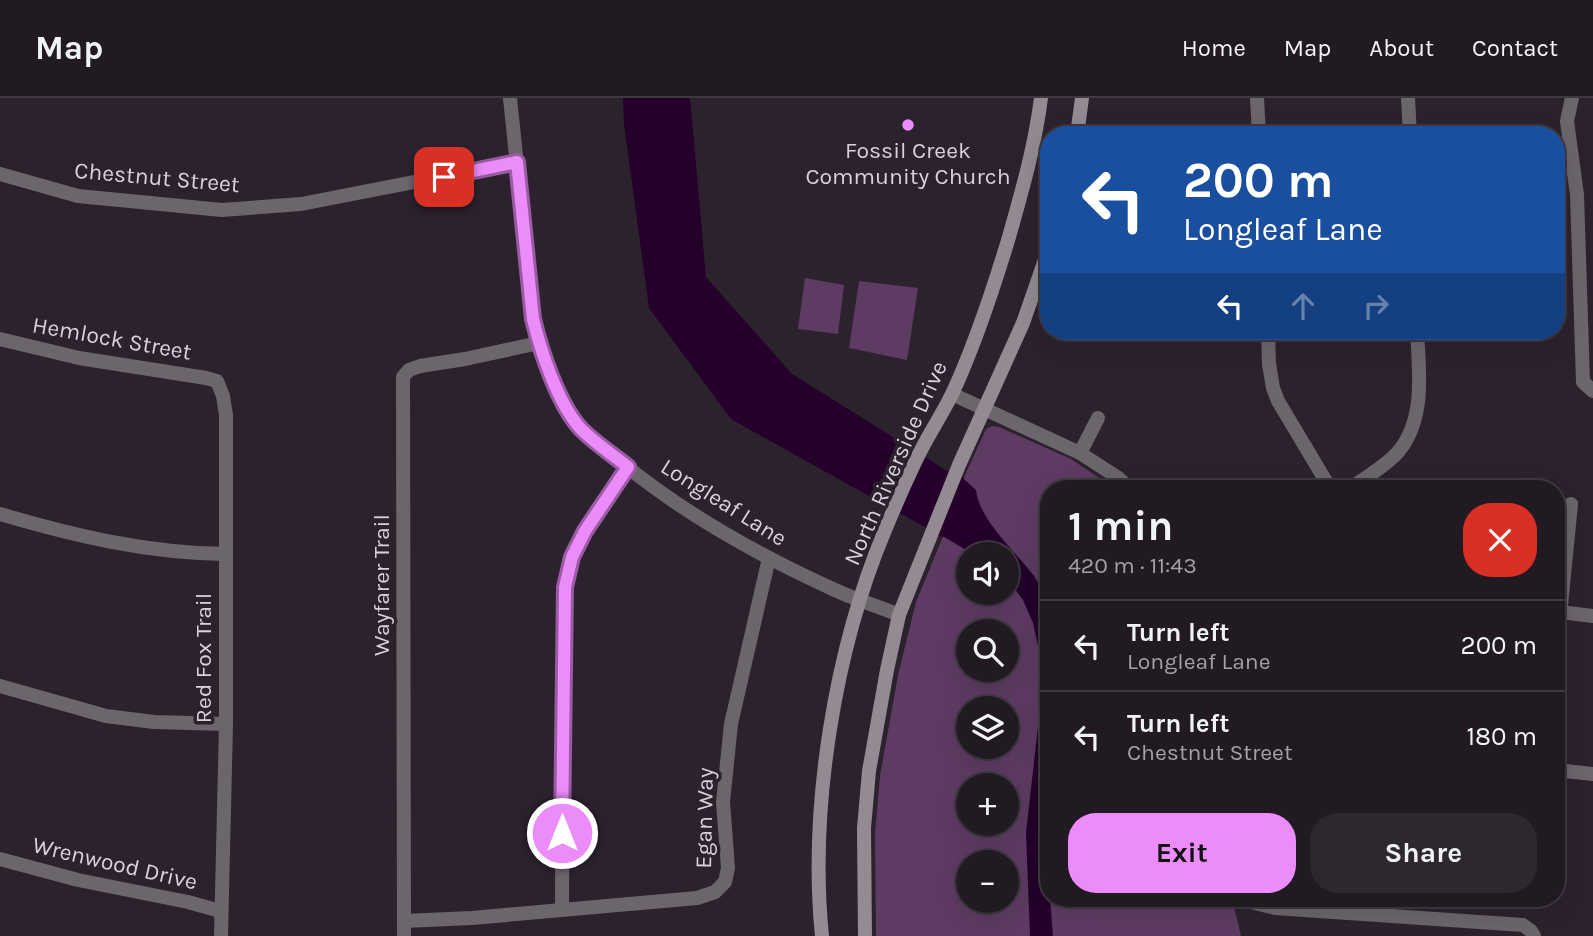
<!DOCTYPE html>
<html lang="en">
<head>
<meta charset="utf-8">
<style>
	body { margin:0; font-family:Karla,sans-serif; background:#2d272f; color:#f1f3f6; height:100vh; display:flex; flex-direction:column; font-size:26px; white-space:nowrap }
	* { box-sizing:border-box; margin:0 }
	p { font-size:23px; color:#a2a1a5 }
	.icon { flex:none; width:38px; height:38px; fill:none; stroke:currentColor; stroke-width:2; stroke-linecap:round; stroke-linejoin:round }
	.map { position:relative; flex:1; overflow:hidden }
	.panel { position:absolute; left:1040px; top:382px; width:525px; height:427px; display:flex; flex-direction:column; background:#211a22; border-radius:28px; box-shadow:0 7px 28px #0002,0 0 0 2px #3e3840 }
	.panel>* { flex:none }
	.guide { position:absolute; left:1040px; top:28px; width:525px; height:214px; border-radius:28px; box-shadow:0 7px 28px #0002,0 0 0 2px #3e3840; background:#1a4fa0; color:#fff; overflow:hidden }
	.controls { position:absolute; left:956px; top:444px; display:grid; gap:14px }
	.controls a { display:grid; place-items:center; width:63px; height:63px; border-radius:50%; background:#211a22; box-shadow:0 7px 28px #0002,0 0 0 2px #3e3840; font-size:35px }
	.pin { position:absolute; display:grid; place-items:center; width:60px; height:60px; color:#fff; margin:-30px; border-radius:14px; box-shadow:0 4px 10px #0006 }
	.me { position:absolute; width:77px; margin:-38px; rotate:0deg; stroke-linejoin:round; filter:drop-shadow(0 0 5px #0008) }
	.turn { display:flex; align-items:center; gap:24px; height:147px; padding:0 28px; font-size:32px }
	.turn .icon { width:91px; height:91px; stroke-width:2.5 }
	.turn b { display:block; font-size:49px; line-height:60px }
	.lanes { display:flex; align-items:center; height:66px; padding:0 28px; background:#0003; justify-content:center; gap:35px; direction:ltr }
	.lanes .off { opacity:.35 }
	.round { display:grid; place-items:center; flex:none; width:74px; height:74px; border-radius:28px; background:#2d272f }
	.head { display:flex; align-items:center; justify-content:space-between; height:119px; padding:0 28px }
	h1 { font-size:42px; font-weight:700; line-height:52px }
	.primary-button { display:flex; gap:14px; margin-top:auto; padding:14px 28px }
	.primary-button a { flex:1; height:80px; border-radius:28px; background:#ec8cfa; color:#111; font-size:28px; font-weight:700; line-height:80px; text-align:center }
	.primary-button a+a { background:#2d272f; color:#f1f3f6 }
	ul { padding:0; list-style:none }
	li { display:flex; align-items:center; gap:21px; height:91px; padding:0 28px; border-top:2px solid #3e3840 }
	li div { flex:1 }
	li b { display:block; font-size:26px }
	li em { font-style:normal }
	header { display:flex; align-items:center; gap:42px; box-sizing:border-box; height:98px; padding:0 35px; background:#211a22; border-bottom:2px solid #3e3840 }
	header strong { font-size:33px }
	nav { display:flex; gap:38px; margin-inline-start:auto; font-size:24px }
	.map>svg:first-child { display:block }
	.green { fill:#5e3b63; fill-rule:evenodd }
	.water { fill:#24002a }
	.lines { fill:none; stroke-linecap:round; stroke-linejoin:round }
	.street { stroke:#6c666c; stroke-width:14 }
	.secondary { stroke:#938a94; stroke-width:14 }
	.route-casing { stroke:#995ba2; stroke-width:18 }
	.route { stroke:#ec8cfa; stroke-width:12 }
	.poi-dot { fill:#ec8cfa; stroke:#2c222e; stroke-width:2.5 }
	.labels { text-anchor:middle; stroke-width:7; stroke-linejoin:round; paint-order:stroke }
	.poi-label { font-size:23px; fill:#d8d1d9; stroke:#2c222e }
	.street-label { font-size:23px; fill:#d8d1d9; stroke:#2c222e }
</style>
</head>
<body>
<header>
<strong>Map</strong>
<nav><a>Home</a><a>Map</a><a>About</a><a>Contact</a></nav>
</header>
<div class="map">
<svg width="1593" height="838" viewBox="0 0 1593 838">
	<rect width="100%" height="100%" fill="#2c222e"/>
	<g class="green">
		<polygon points="805,180 844,187 838,236 798,231"/>
		<polygon points="859,183 918,190 907,262 849,250"/>
		<path d="M 992,328 L 999,329 L 1071,361 L 1114,390 L 1048,390 L 1048,800 L 1232,800 L 1241,838 L 876,838 L 875,736 L 880,678 L 898,577 L 916,504 L 954,412 L 965,377 L 986,331 ZM 968,457 L 1006,457 L 1006,495 L 968,495 ZM 968,534 L 1006,534 L 1006,572 L 968,572 ZM 968,611 L 1006,611 L 1006,649 L 968,649 ZM 968,688 L 1006,688 L 1006,726 L 968,726 ZM 968,765 L 1006,765 L 1006,803 L 968,803 Z"/>
	</g>
	<path class="water" d="M 623,0 L 690,0 L 706,179 L 792,276 L 952,376 L 954,372 L 976,392 C 979,422 1016,454 1034,478 C 1039,486 1044,494 1048,502 L 1048,800 L 1050,800 L 1053,838 L 1030,838 L 1026,735 L 1040,611 L 1040,557 L 1033,525 L 1023,502 L 1006,479 L 1006,457 L 975,457 L 944,439 L 931,437 L 932,433 L 731,321 L 649,210 L 624,26 Z"/>
	<g class="lines">
		<g class="street">
			<path d="M 510,0 L 533,221 C 542,258 555,298 579,328 C 590,342 607,352 620,363 C 684,416 760,458 835,492 C 856,502 878,508 899,517"/>
			<polyline points="1257,0 1259,37"/>
			<polyline points="1408,0 1410,37"/>
			<polyline points="1572,0 1567,23 1577,97 1583,284 1593,293"/>
			<polyline points="0,76 78,98 222,112 301,106 517,64"/>
			<polyline points="1268,233 1269,266 1273,290 1278,303 1330,390"/>
			<polyline points="0,241 79,260 206,280 217,283 223,298 226,317 226,626 221,838"/>
			<polyline points="952,296 1080,355 1117,379 1129,390"/>
			<polyline points="1080,355 1098,320"/>
			<path d="M 1351,390 C 1366,379 1386,368 1398,354 C 1426,321 1419,272 1417,233"/>
			<path d="M 0,416 C 75,438 147,455 225,456"/>
			<polyline points="1560,514 1593,518"/>
			<polyline points="1556,558 1571,406"/>
			<polyline points="0,588 106,618 154,624 226,626"/>
			<polyline points="1556,672 1593,676"/>
			<polyline points="0,761 78,782 188,804 220,813"/>
			<polyline points="1245,800 1251,804 1275,810 1523,827 1531,833 1534,838"/>
			<polyline points="562,812 563,555 565,489 572,459 585,433 628,369"/>
			<polyline points="404,823 472,820 697,800 715,794 725,784 728,770 723,704 731,626 769,460"/>
			<polyline points="404,838 403,279 409,272 420,268 465,261 539,245"/>
		</g>
		<g class="secondary">
			<polyline points="1077,37 1082,0"/>
			<path d="M 822,838 C 809,710 835,551 885,432 C 895,408 906,383 917,360 C 928,337 942,317 953,294 C 976,244 993,192 1009,139 C 1022,93 1035,48 1041,0"/>
			<polyline points="865,838 864,730 869,673 887,572 899,517 959,367 1023,225 1048,153"/>
		</g>
	</g>
	<g class="lines">
		<defs>
			<path id="route" d="M 444,79 L 517,64 L 533,221 C 541,254 558,306 581,331 C 595,345 613,357 628,369 L 585,433 L 572,459 L 565,489 L 562,735"/>
		</defs>
		<use href="#route" class="route-casing"/>
		<use href="#route" class="route"/>
	</g>
	<circle class="poi-dot" cx="908" cy="27" r="7"/>
	<g class="labels">
		<g class="poi-label">
			<text x="908" y="60">Fossil Creek<tspan x="908" dy="26">Community Church</tspan></text>
		</g>
		<g class="street-label">
			<text transform="translate(157 79) rotate(5)" y="8">Chestnut Street</text>
			<text transform="translate(112 240) rotate(10)" y="8">Hemlock Street</text>
			<text transform="translate(895 365) rotate(-66)" y="8">North Riverside Drive</text>
			<text transform="translate(724 404) rotate(32)" y="8">Longleaf Lane</text>
			<text transform="translate(381 487) rotate(-90)" y="8">Wayfarer Trail</text>
			<text transform="translate(203 560) rotate(-90)" y="8">Red Fox Trail</text>
			<text transform="translate(704 720) rotate(-89)" y="8">Egan Way</text>
			<text transform="translate(115 765) rotate(13)" y="8">Wrenwood Drive</text>
		</g>
	</g>
</svg>
<div class="controls">
<a><svg class="icon" aria-label="sound" viewBox="0 0 24 24"><path d="M4 9h4l5-4v14l-5-4H4zM17 9q2 3 0 6"/></svg></a>
<a><svg class="icon" aria-label="search" viewBox="0 0 24 24"><circle cx="10" cy="10" r="6"/><path d="M15 15l6 6"/></svg></a>
<a><svg class="icon" aria-label="layers" viewBox="0 0 24 24"><path d="M12 4l9 5-9 5-9-5zM3 14l9 5 9-5"/></svg></a>
<a>+</a>
<a>−</a>
</div>
<div class="pin" style="left:444px;top:79px;background:#d93025"><svg class="icon" aria-label="arrive" viewBox="0 0 24 24"><path d="M6 21V4h12l-3 4 3 4H6"/></svg></div>
<svg class="me" style="left:562px;top:735px" viewBox="-20 -20 40 40"><circle r="17" fill="#ec8cfa" stroke="#fff" stroke-width="3"/><path d="M0-11L8 9 0 5-8 9z" fill="#fff"/></svg>
<div class="guide">
<div class="turn"><svg class="icon" aria-label="left" viewBox="0 0 24 24"><path d="M17 20v-9H6M10 6l-5 5 5 5"/></svg><div><b>200 m</b>Longleaf Lane</div></div>
<div class="lanes"><svg class="icon" aria-label="left" viewBox="0 0 24 24"><path d="M17 20v-9H6M10 6l-5 5 5 5"/></svg><svg class="icon off" aria-label="ahead" viewBox="0 0 24 24"><path d="M12 20V5M6 11l6-6 6 6"/></svg><svg class="icon off" aria-label="right" viewBox="0 0 24 24"><path d="M7 20v-9h11M14 6l5 5-5 5"/></svg></div>
</div>
<section class="panel">
<div class="head"><div><h1>1 min</h1><p>420 m · 11:43</p></div><a class="round" style="background:#d93025;color:#fff"><svg class="icon" aria-label="close" viewBox="0 0 24 24"><path d="M6 6l12 12M18 6L6 18"/></svg></a></div>
<ul>
<li><svg class="icon" aria-label="left" viewBox="0 0 24 24"><path d="M17 20v-9H6M10 6l-5 5 5 5"/></svg><div><b>Turn left</b><p>Longleaf Lane</p></div><em>200 m</em></li>
<li><svg class="icon" aria-label="left" viewBox="0 0 24 24"><path d="M17 20v-9H6M10 6l-5 5 5 5"/></svg><div><b>Turn left</b><p>Chestnut Street</p></div><em>180 m</em></li>
</ul>
<div class="primary-button"><a>Exit</a><a>Share</a></div>
</section>
</div>
</body>
</html>
